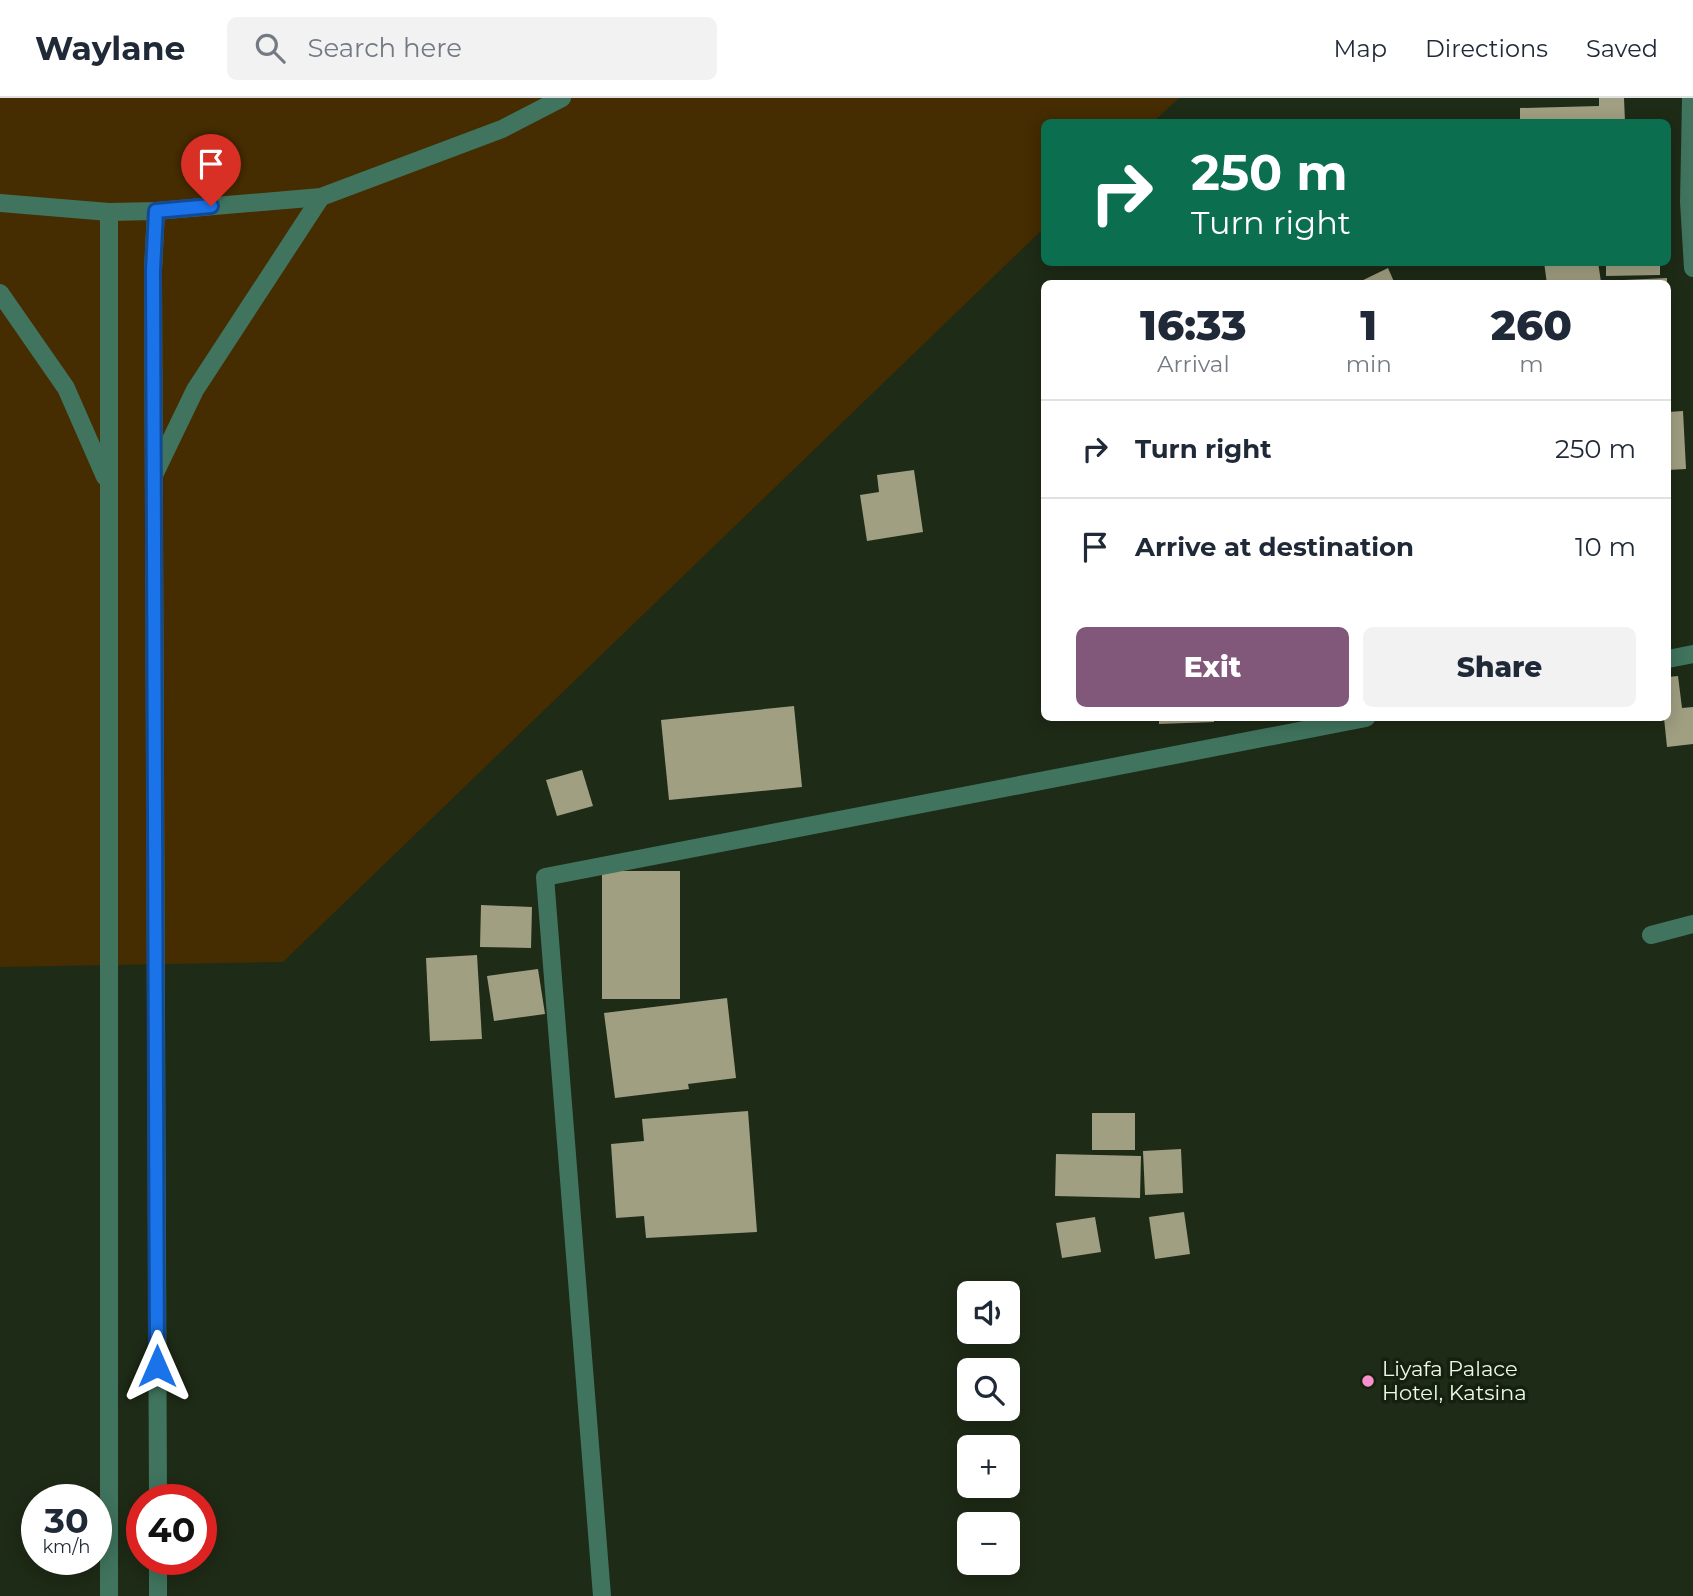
<!DOCTYPE html>
<html lang="en">
<head>
<meta charset="utf-8">
<style>
	body { margin:0; font-family:Montserrat,sans-serif; background:#f2f2f3; color:#1f2937; height:100vh; display:flex; flex-direction:column; font-size:26px; white-space:nowrap }
	* { box-sizing:border-box; margin:0 }
	p { font-size:23px; color:#747a83 }
	.icon { flex:none; width:38px; height:38px; fill:none; stroke:currentColor; stroke-width:2; stroke-linecap:round; stroke-linejoin:round }
	.map { position:relative; flex:1; overflow:hidden }
	.sheet { position:absolute; left:1041px; top:182px; width:630px; height:441px; display:flex; flex-direction:column; background:#fff; border-radius:10px; box-shadow:0 4px 18px #0003 }
	.sheet>* { flex:none }
	.hud { position:absolute; left:1041px; top:21px; width:630px; height:147px; border-radius:10px; box-shadow:0 4px 18px #0003; background:#0b6e4f; color:#fff; overflow:hidden }
	.buttons { position:absolute; left:957px; top:1183px; display:grid; gap:14px }
	.buttons a { display:grid; place-items:center; width:63px; height:63px; border-radius:10px; background:#fff; box-shadow:0 4px 18px #0003; font-size:35px }
	.speed { position:absolute; left:21px; top:1386px; display:flex; gap:14px; font-size:35px; font-weight:700; text-align:center }
	.speed>* { display:grid; place-content:center; width:91px; height:91px; border-radius:50%; background:#fff; box-shadow:0 4px 18px #0003; line-height:1 }
	.speed small { font-size:18px; font-weight:400 }
	.speed .limit { border:10px solid #d22; background:#fff; color:#111 }
	.pin { position:absolute; display:grid; place-items:center; width:60px; height:60px; color:#fff; margin:-72px -30px; border-radius:50% 50% 50% 0; rotate:-45deg; box-shadow:0 0 7px #0007 }
	.pin .icon { rotate:45deg }
	.me { position:absolute; width:77px; margin:-38px; rotate:0deg; stroke-linejoin:round; filter:drop-shadow(0 0 5px #0008) }
	.turn { display:flex; align-items:center; gap:24px; height:147px; padding:0 35px; font-size:32px }
	.turn .icon { width:91px; height:91px; stroke-width:2.5 }
	.turn b { display:block; font-size:49px; line-height:60px }
	.eta { display:flex; justify-content:space-evenly; align-items:center; height:119px; text-align:center }
	.eta b { font-size:42px; font-weight:800; line-height:49px }
	.cta { display:flex; gap:14px; margin-top:auto; padding:14px 35px }
	.cta a { flex:1; height:80px; border-radius:10px; background:#81577a; color:#fff; font-size:28px; font-weight:800; line-height:80px; text-align:center }
	.cta a+a { background:#f2f2f3; color:#1f2937 }
	ul { padding:0; list-style:none }
	li { display:flex; align-items:center; gap:21px; height:98px; padding:0 35px; border-top:2px solid #e0e1e3 }
	li div { flex:1 }
	li b { display:block; font-size:26px }
	li em { font-style:normal }
	header { display:flex; align-items:center; gap:42px; box-sizing:border-box; height:98px; padding:0 35px; background:#fff; border-bottom:2px solid #e0e1e3 }
	header strong { font-size:33px }
	nav { display:flex; gap:38px; margin-inline-start:auto; font-size:24px }
	.search { width:490px; height:63px; background:#f2f2f3; display:flex; align-items:center; gap:18px; box-sizing:border-box; padding:0 24px; border-radius:10px; color:#747a83; font-size:26px }
	.map>svg:first-child { display:block }
	.green { fill:#452c01 }
	.building { fill:#a19f82 }
	.lines { fill:none; stroke-linecap:round; stroke-linejoin:round }
	.minor { stroke:#40745e; stroke-width:18 }
	.route-casing { stroke:#114b97; stroke-width:18 }
	.route { stroke:#1a73e8; stroke-width:12 }
	.poi-dot { fill:#f890cc; stroke:#14210d; stroke-width:2.5 }
	.labels { text-anchor:middle; stroke-width:7; stroke-linejoin:round; paint-order:stroke }
	.poi-label { font-size:21px; fill:#eef7e9; stroke:#14210d; text-anchor:start }
</style>
</head>
<body>
<header>
<strong>Waylane</strong>
<div class="search"><svg class="icon" aria-label="search" viewBox="0 0 24 24"><circle cx="10" cy="10" r="6"/><path d="M15 15l6 6"/></svg>Search here</div>
<nav><a>Map</a><a>Directions</a><a>Saved</a></nav>
</header>
<div class="map">
<svg width="1693" height="1498" viewBox="0 0 1693 1498">
	<rect width="100%" height="100%" fill="#1e2b16"/>
	<polygon class="green" points="0,0 1179,0 1153,24 1045,24 1045,129 283,864 0,869"/>
	<g class="building">
		<polygon points="1599,0 1624,0 1625,24 1520,24 1520,10 1599,8"/>
		<polygon points="1544,164 1598,164 1601,184 1547,186"/>
		<polygon points="1606,164 1660,164 1660,177 1606,178"/>
		<polygon points="1388,170 1395,186 1355,186"/>
		<polygon points="1667,180 1667,186 1602,186 1602,183"/>
		<polygon points="1683,313 1686,371 1668,372 1668,314"/>
		<polygon points="914,372 923,434 867,443 860,397 879,394 877,377"/>
		<polygon points="1678,578 1682,610 1693,609 1693,646 1667,649 1664,620 1668,620 1668,579"/>
		<polygon points="794,608 802,689 669,702 661,622"/>
		<polygon points="1159,620 1214,620 1214,624 1159,626"/>
		<polygon points="582,672 593,708 557,718 546,682"/>
		<rect x="602" y="773" width="78" height="128"/>
		<polygon points="481,807 532,809 531,850 480,849"/>
		<polygon points="477,857 482,941 430,943 426,860"/>
		<polygon points="538,871 545,916 494,923 487,878"/>
		<polygon points="727,900 736,980 688,986 689,991 615,1000 604,915"/>
		<polygon points="748,1013 757,1134 646,1140 644,1118 616,1120 611,1046 644,1043 642,1021"/>
		<rect x="1092" y="1015" width="43" height="37"/>
		<polygon points="1181,1051 1183,1095 1145,1097 1143,1053"/>
		<polygon points="1056,1056 1141,1058 1140,1100 1055,1098"/>
		<polygon points="1184,1114 1190,1156 1155,1161 1149,1119"/>
		<polygon points="1095,1119 1101,1154 1062,1160 1056,1125"/>
	</g>
	<g class="lines">
		<g class="minor">
			<polyline points="1691,0 1689,104 1693,170"/>
			<polyline points="0,105 109,114 156,113 321,99 502,31 562,0"/>
			<polyline points="156,113 153,172 158,1402"/>
			<polyline points="109,114 109,1498"/>
			<polyline points="0,195 66,290 105,379"/>
			<polyline points="155,375 195,292 321,99"/>
			<polyline points="1668,561 1693,556"/>
			<polyline points="1651,837 1693,826"/>
			<polyline points="158,1461 158,1498"/>
			<polyline points="602,1498 545,779 1366,620"/>
		</g>
	</g>
	<g class="lines">
		<defs>
			<polyline id="route" points="157,1268 153,172 156,113 211,108"/>
		</defs>
		<use href="#route" class="route-casing"/>
		<use href="#route" class="route"/>
	</g>
	<circle class="poi-dot" cx="1368" cy="1283" r="7"/>
	<g class="labels">
		<g class="poi-label">
			<text x="1382" y="1278">Liyafa Palace<tspan x="1382" dy="24">Hotel, Katsina</tspan></text>
		</g>
	</g>
</svg>
<div class="buttons">
<a><svg class="icon" aria-label="sound" viewBox="0 0 24 24"><path d="M4 9h4l5-4v14l-5-4H4zM17 9q2 3 0 6"/></svg></a>
<a><svg class="icon" aria-label="search" viewBox="0 0 24 24"><circle cx="10" cy="10" r="6"/><path d="M15 15l6 6"/></svg></a>
<a>+</a>
<a>−</a>
</div>
<div class="speed"><div>30<small>km/h</small></div><div class="limit">40</div></div>
<div class="pin" style="left:211px;top:108px;background:#d93025"><svg class="icon" aria-label="arrive" viewBox="0 0 24 24"><path d="M6 21V4h12l-3 4 3 4H6"/></svg></div>
<svg class="me" style="left:157px;top:1268px" viewBox="-20 -20 40 40"><path d="M0-17L14 15 0 8-14 15z" fill="#1a73e8" stroke="#fff" stroke-width="4"/></svg>
<div class="hud">
<div class="turn"><svg class="icon" aria-label="right" viewBox="0 0 24 24"><path d="M7 20v-9h11M14 6l5 5-5 5"/></svg><div><b>250 m</b>Turn right</div></div>
</div>
<section class="sheet">
<div class="eta">
<div><b>16:33</b><p>Arrival</p></div>
<div><b>1</b><p>min</p></div>
<div><b>260</b><p>m</p></div>
</div>
<ul>
<li><svg class="icon" aria-label="right" viewBox="0 0 24 24"><path d="M7 20v-9h11M14 6l5 5-5 5"/></svg><div><b>Turn right</b></div><em>250 m</em></li>
<li><svg class="icon" aria-label="arrive" viewBox="0 0 24 24"><path d="M6 21V4h12l-3 4 3 4H6"/></svg><div><b>Arrive at destination</b></div><em>10 m</em></li>
</ul>
<div class="cta"><a>Exit</a><a>Share</a></div>
</section>
</div>
</body>
</html>
